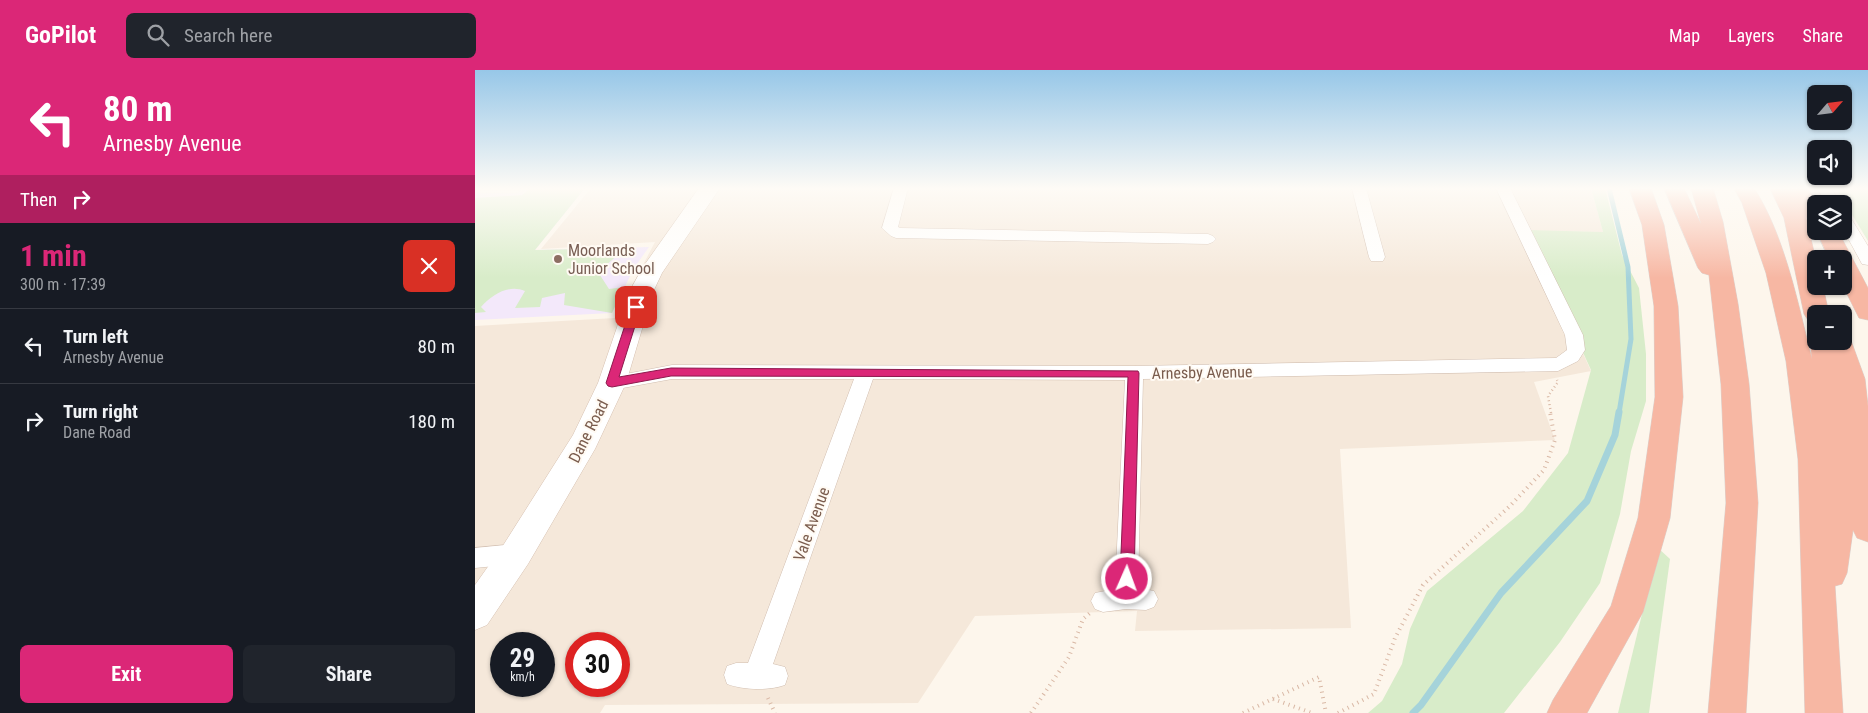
<!DOCTYPE html>
<html lang="en">
<head>
<meta charset="utf-8">
<style>
	body { margin:0; font-family:"Roboto Condensed",sans-serif; background:#20242c; color:#f1f3f6; height:100vh; display:flex; flex-direction:column; font-size:19px; white-space:nowrap }
	* { box-sizing:border-box; margin:0 }
	p { font-size:16px; color:#9ea1a6 }
	.icon { flex:none; width:28px; height:28px; fill:none; stroke:currentColor; stroke-width:2; stroke-linecap:round; stroke-linejoin:round }
	.map { position:relative; flex:1; overflow:hidden }
	.side { display:flex; flex-direction:column; background:#171b24; width:475px }
	.side>* { flex:none }
	.guide { background:#db2777; color:#fff; overflow:hidden }
	.needle { width:32px; rotate:62deg }
	.controls { position:absolute; left:1332px; top:15px; display:grid; gap:10px }
	.controls a { display:grid; place-items:center; width:45px; height:45px; border-radius:8px; background:#171b24; box-shadow:0 1px 4px #0004; font-size:25px }
	.speed { position:absolute; left:15px; top:562px; display:flex; gap:10px; font-size:25px; font-weight:700; text-align:center }
	.speed>* { display:grid; place-content:center; width:65px; height:65px; border-radius:50%; background:#171b24; box-shadow:0 1px 4px #0004; line-height:1 }
	.speed small { font-size:12px; font-weight:400 }
	.speed .limit { border:8px solid #d22; background:#fff; color:#111 }
	.pin { position:absolute; display:grid; place-items:center; width:42px; height:42px; color:#fff; margin:-21px; border-radius:10px; box-shadow:0 2px 8px #0006 }
	.me { position:absolute; width:55px; margin:-28px; rotate:2deg; stroke-linejoin:round; filter:drop-shadow(0 0 4px #0008) }
	.turn { display:flex; align-items:center; gap:18px; height:105px; padding:0 20px; font-size:22px }
	.turn .icon { width:65px; height:65px; stroke-width:2.5 }
	.turn b { display:block; font-size:35px; line-height:42px }
	.then { display:flex; align-items:center; height:48px; padding:0 20px; background:#0003; gap:10px; font-size:19px }
	.round { display:grid; place-items:center; flex:none; width:52px; height:52px; border-radius:8px; background:#20242c }
	.summary { display:flex; align-items:center; justify-content:space-between; height:85px; padding:0 20px }
	h1 { font-size:30px; font-weight:700; line-height:38px; color:#db2777 }
	.cta { display:flex; gap:10px; margin-top:auto; padding:10px 20px }
	.cta a { flex:1; height:58px; border-radius:8px; background:#db2777; color:#fff; font-size:20px; font-weight:700; line-height:58px; text-align:center }
	.cta a+a { background:#20242c; color:#f1f3f6 }
	ul { padding:0; list-style:none }
	li { display:flex; align-items:center; gap:15px; height:75px; padding:0 20px; border-top:1px solid #363941 }
	li div { flex:1 }
	li b { display:block; font-size:19px }
	li em { font-style:normal }
	header { display:flex; align-items:center; gap:30px; box-sizing:border-box; height:70px; padding:0 25px; background:#db2777; color:#fff }
	header strong { font-size:24px }
	nav { display:flex; gap:28px; margin-inline-start:auto; font-size:18px }
	.search { width:350px; height:45px; background:#20242c; display:flex; align-items:center; gap:12px; box-sizing:border-box; padding:0 18px; border-radius:8px; color:#9ea1a6; font-size:19px }
	main { display:flex; flex:1; min-height:0 }
	.map>svg:first-child { display:block }
	.residential { fill:#f5e8da; fill-rule:evenodd }
	.education { fill:#f3e8fa }
	.green { fill:#d8ecc9 }
	.lines { fill:none; stroke-linecap:round; stroke-linejoin:round }
	.stream-far1 { stroke:#a5d3da; stroke-width:5 }
	.stream { stroke:#a5d3da; stroke-width:7 }
	.street-casing { stroke:#d1beb0; stroke-width:1 }
	.secondary-casing { stroke:#d6c0b0; stroke-width:1 }
	.highway-casing { stroke:#dad1cd; stroke-width:1 }
	.path-far1 { stroke:#d9b8a5; stroke-width:2.5; stroke-dasharray:1 3; stroke-linecap:butt }
	.path { stroke:#d9b8a5; stroke-width:4; stroke-dasharray:1 4.5; stroke-linecap:butt }
	.street { fill:#fff; fill-rule:evenodd }
	.secondary { fill:#fff; fill-rule:evenodd }
	.highway { fill:#f7b7a3; fill-rule:evenodd }
	.route { fill:#db2777; stroke:#8e194d }
	.education-dot { fill:#8d6e63; stroke:#fffaf3; stroke-width:2 }
	.labels { text-anchor:middle; stroke-width:4; stroke-linejoin:round; paint-order:stroke }
	.education-label { font-size:16px; fill:#785e54; stroke:#fffaf3; text-anchor:start }
	.street-label { font-size:16px; fill:#7a5c4d; stroke:#fffaf3 }
</style>
</head>
<body>
<header>
<strong>GoPilot</strong>
<div class="search"><svg class="icon" aria-label="search" viewBox="0 0 24 24"><circle cx="10" cy="10" r="6"/><path d="M15 15l6 6"/></svg>Search here</div>
<nav><a>Map</a><a>Layers</a><a>Share</a></nav>
</header>
<main>
<section class="side">
<div class="guide">
<div class="turn"><svg class="icon" aria-label="left" viewBox="0 0 24 24"><path d="M17 20v-9H6M10 6l-5 5 5 5"/></svg><div><b>80 m</b>Arnesby Avenue</div></div>
<div class="then">Then<svg class="icon" aria-label="right" viewBox="0 0 24 24"><path d="M7 20v-9h11M14 6l5 5-5 5"/></svg></div>
</div>
<div class="summary"><div><h1>1 min</h1><p>300 m · 17:39</p></div><a class="round" style="background:#d93025;color:#fff"><svg class="icon" aria-label="close" viewBox="0 0 24 24"><path d="M6 6l12 12M18 6L6 18"/></svg></a></div>
<ul>
<li><svg class="icon" aria-label="left" viewBox="0 0 24 24"><path d="M17 20v-9H6M10 6l-5 5 5 5"/></svg><div><b>Turn left</b><p>Arnesby Avenue</p></div><em>80 m</em></li>
<li><svg class="icon" aria-label="right" viewBox="0 0 24 24"><path d="M7 20v-9h11M14 6l5 5-5 5"/></svg><div><b>Turn right</b><p>Dane Road</p></div><em>180 m</em></li>
</ul>
<div class="cta"><a>Exit</a><a>Share</a></div>
</section>
<div class="map">
<svg width="1393" height="643" viewBox="0 0 1393 643">
	<rect width="100%" height="100%" fill="#fdf6ec"/>
	<path class="residential" d="M 116,118 L 1116,118 L 1128,162 L 1052,161 L 1116,301 L 1059,312 L 1080,370 L 865,379 L 876,558 L 660,561 L 662,541 L 500,546 L 443,633 L 130,635 L 125,643 L 0,643 L 0,256 L 140,248 L 180,172 L 66,179 ZM 26,574 L 69,574 L 69,616 L 26,616 ZM 101,574 L 144,574 L 144,616 L 101,616 Z"/>
	<polygon class="education" points="48,118 110,118 60,180 174,177 159,198 137,243 0,250 0,123 42,123"/>
	<g class="green">
		<path d="M 56,118 L 110,118 L 60,180 L 151,178 L 123,202 L 134,219 L 149,217 L 137,243 L 89,235 L 90,223 L 67,228 L 65,237 L 40,238 L 50,221 C 33,214 17,225 6,237 L 11,242 L 0,243 L 0,128 L 47,125 Z"/>
		<polygon points="1116,118 1130,118 1147,185 1164,218 1171,284 1171,331 1156,381 1145,444 1125,513 1085,572 1029,643 893,643 907,631 927,594 935,559 952,521 1048,441 1093,383 1116,300 1052,160 1128,162"/>
		<polygon points="1361,118 1393,118 1393,171"/>
		<polygon points="1183,478 1195,489 1174,643 1143,643"/>
	</g>
	<g class="lines">
		<polyline class="stream-far1" points="1134,118 1153,197 1156,269 1144,343"/>
		<polyline class="stream" points="938,643 946,635 1026,523 1112,431 1140,365 1144,342"/>
		<defs>
			<g id="street">
				<polygon points="419,118 433,118 423,157 425,158 733,164 738,166 741,169 738,172 733,174 421,168 416,166 407,158"/>
				<polygon points="877,118 891,118 910,187 908,191 896,191 894,187"/>
				<path d="M 1021,118 L 1035,118 L 1108,265 L 1110,280 L 1103,291 L 1083,301 L 668,309 L 663,518 L 679,521 L 683,529 L 679,537 L 671,540 L 651,539 L 628,542 L 620,539 L 616,531 L 620,523 L 640,519 L 650,310 L 398,309 L 298,594 L 310,597 L 313,606 L 310,615 C 294,621 268,620 252,614 L 249,605 L 252,596 L 261,593 L 273,593 L 379,309 L 197,309 L 137,320 L 130,318 L 128,313 L 130,308 L 197,295 L 659,296 L 1081,288 L 1092,280 L 1090,265 Z"/>
				<polygon points="1342,118 1356,118 1366,134 1352,134"/>
				<polygon points="1369,144 1374,145 1393,176 1393,195 1387,194 1369,161"/>
				<polygon points="41,474 49,477 52,484 49,491 41,494 0,498 0,478"/>
			</g>
			<polygon id="secondary" points="224,118 245,118 187,203 178,222 151,313 120,379 53,494 12,555 0,560 0,515 29,474 98,365 123,313 154,222 168,197"/>
			<g id="highway">
				<polygon points="1154,118 1176,118 1189,155 1203,236 1208,327 1195,448 1168,542 1112,643 1072,643 1078,630 1136,536 1163,448 1180,327 1179,236 1167,155"/>
				<polygon points="1189,118 1209,118 1226,154 1216,118 1238,118 1248,152 1263,234 1274,314 1283,433 1271,643 1233,643 1251,433 1246,314 1234,205 1227,203 1223,198"/>
				<path d="M 1259,118 L 1279,118 C 1310,166 1323,234 1337,289 L 1335,271 L 1339,265 L 1341,264 L 1341,271 L 1369,271 L 1369,263 L 1374,265 L 1390,309 L 1393,336 L 1393,472 L 1382,468 L 1378,460 L 1372,503 L 1367,514 L 1360,516 L 1368,643 L 1330,643 L 1323,389 L 1311,291 L 1291,203 L 1267,133 Z"/>
				<polygon points="1295,118 1332,118 1344,134 1341,134 1341,152 1333,150 1329,144 1339,164 1336,169 1341,190 1341,216 1348,216 1354,244 1341,244 1341,252 1333,250 1329,244 1309,148"/>
				<polygon points="1341,160 1363,161 1393,218 1393,250 1384,248 1368,216 1369,189 1354,189"/>
			</g>
		</defs>
		<use href="#street" class="street-casing"/>
		<use href="#secondary" class="secondary-casing"/>
		<use href="#highway" class="highway-casing"/>
		<polyline class="path-far1" points="1076,343 1073,326 1083,312 1082,310"/>
		<g class="path">
			<polyline points="293,628 300,643"/>
			<polyline points="798,629 837,643"/>
			<polyline points="556,643 594,587 608,549 615,543"/>
			<polyline points="768,643 844,607 851,643"/>
			<polyline points="863,643 899,624 920,568 948,515 1035,436 1069,400 1080,370 1075,342"/>
		</g>
		<use href="#street" class="street"/>
		<use href="#secondary" class="secondary"/>
		<use href="#highway" class="highway"/>
	</g>
	<linearGradient id="sky" x2="0" y2="1"><stop stop-color="#97c7e8"/><stop offset="0.57" stop-color="#fefbf6"/><stop offset="1" stop-color="#fefbf6" stop-opacity="0"/></linearGradient>
	<rect width="1393" height="208" fill="url(#sky)"/>
	<polygon class="route" points="161,234 166,237 144,307 196,298 663,301 664,303 659,509 657,514 652,516 647,514 645,509 653,307 196,306 137,317 133,316 131,313 156,237"/>
	<circle class="education-dot" cx="83" cy="189" r="5"/>
	<g class="labels">
		<g class="education-label">
			<text x="93" y="186">Moorlands<tspan x="93" dy="18">Junior School</tspan></text>
		</g>
		<g class="street-label">
			<text transform="translate(727 302) rotate(-1)" y="6">Arnesby Avenue</text>
			<text transform="translate(113 361) rotate(-63)" y="6">Dane Road</text>
			<text transform="translate(336 454) rotate(-70)" y="6">Vale Avenue</text>
		</g>
	</g>
</svg>
<div class="controls">
<a><svg class="needle" viewBox="-14 -14 28 28"><path d="M0-13l5 13h-10z" fill="#e53935"/><path d="M0 13l5-13h-10z" fill="#9ea1a6"/></svg></a>
<a><svg class="icon" aria-label="sound" viewBox="0 0 24 24"><path d="M4 9h4l5-4v14l-5-4H4zM17 9q2 3 0 6"/></svg></a>
<a><svg class="icon" aria-label="layers" viewBox="0 0 24 24"><path d="M12 4l9 5-9 5-9-5zM3 14l9 5 9-5"/></svg></a>
<a>+</a>
<a>−</a>
</div>
<div class="speed"><div>29<small>km/h</small></div><div class="limit">30</div></div>
<div class="pin" style="left:161px;top:237px;background:#d93025"><svg class="icon" aria-label="arrive" viewBox="0 0 24 24"><path d="M6 21V4h12l-3 4 3 4H6"/></svg></div>
<svg class="me" style="left:652px;top:509px" viewBox="-20 -20 40 40"><circle r="17" fill="#db2777" stroke="#fff" stroke-width="3"/><path d="M0-11L8 9 0 5-8 9z" fill="#fff"/></svg>
</div>
</main>
</body>
</html>
